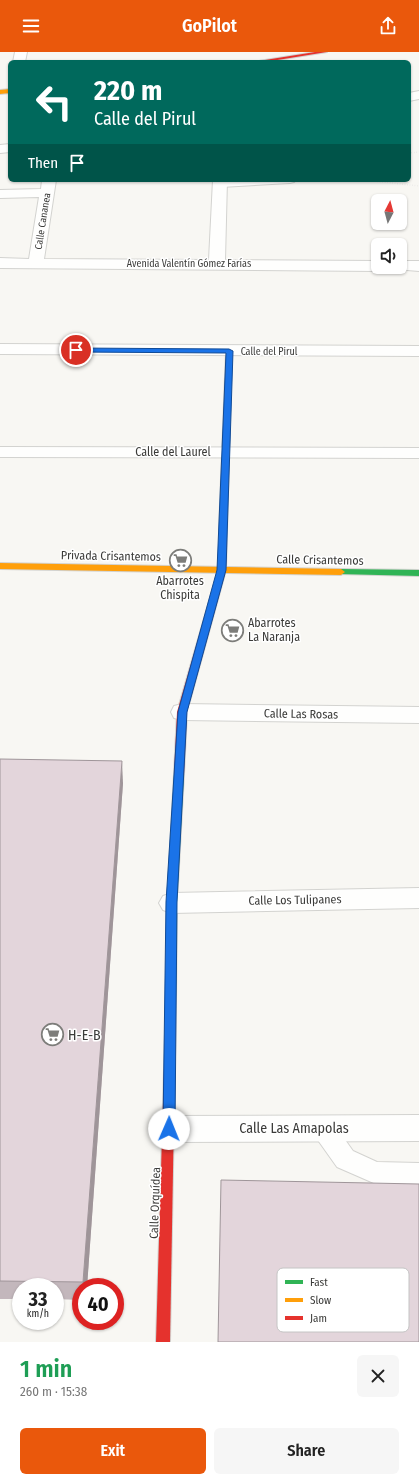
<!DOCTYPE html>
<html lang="en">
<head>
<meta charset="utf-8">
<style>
	body { margin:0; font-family:"Fira Sans Condensed",sans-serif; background:#f6f6f6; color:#222; height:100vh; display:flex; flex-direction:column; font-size:15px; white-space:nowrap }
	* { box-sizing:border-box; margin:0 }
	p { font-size:13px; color:#767676 }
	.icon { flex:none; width:22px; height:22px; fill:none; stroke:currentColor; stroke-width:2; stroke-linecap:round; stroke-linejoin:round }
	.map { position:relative; height:1290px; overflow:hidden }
	.drawer { display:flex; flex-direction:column; background:#fff; flex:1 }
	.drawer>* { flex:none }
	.banner { position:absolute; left:8px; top:8px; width:403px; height:122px; border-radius:6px; box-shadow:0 1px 3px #0004; background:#00695c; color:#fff; overflow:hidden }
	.needle { width:26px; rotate:6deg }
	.buttons { position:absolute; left:371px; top:142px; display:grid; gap:8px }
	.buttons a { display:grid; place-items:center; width:36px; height:36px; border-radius:6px; background:#fff; box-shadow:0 1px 3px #0004; font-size:20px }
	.speed { position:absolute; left:12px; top:1226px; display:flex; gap:8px; font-size:20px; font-weight:700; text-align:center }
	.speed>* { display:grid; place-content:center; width:52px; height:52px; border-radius:50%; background:#fff; box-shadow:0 1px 3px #0004; line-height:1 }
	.speed small { font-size:10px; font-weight:400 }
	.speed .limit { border:6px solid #d22; background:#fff; color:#111 }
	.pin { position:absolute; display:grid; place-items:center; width:34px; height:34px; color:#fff; margin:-17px; border:2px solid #fff; border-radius:50%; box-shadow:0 1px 4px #0007 }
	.me { position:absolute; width:44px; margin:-22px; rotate:1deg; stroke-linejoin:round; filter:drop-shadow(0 0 3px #0008) }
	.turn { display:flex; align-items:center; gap:14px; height:84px; padding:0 20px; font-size:18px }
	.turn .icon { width:52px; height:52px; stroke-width:2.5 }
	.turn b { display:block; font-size:28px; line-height:34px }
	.then { display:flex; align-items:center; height:38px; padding:0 20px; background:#0003; gap:8px; font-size:15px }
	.round { display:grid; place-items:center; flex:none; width:42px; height:42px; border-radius:6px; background:#f6f6f6 }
	.summary { display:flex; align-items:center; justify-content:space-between; height:68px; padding:0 20px }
	h1 { font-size:24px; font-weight:600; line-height:30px; color:#1e9e55 }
	.action { display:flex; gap:8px; margin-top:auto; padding:8px 20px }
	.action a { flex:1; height:46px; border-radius:6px; background:#ea580c; color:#fff; font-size:16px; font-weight:600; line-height:46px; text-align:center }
	.action a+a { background:#f6f6f6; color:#222 }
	header { display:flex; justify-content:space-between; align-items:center; height:52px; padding:0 20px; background:#ea580c; color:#fff; font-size:18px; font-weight:600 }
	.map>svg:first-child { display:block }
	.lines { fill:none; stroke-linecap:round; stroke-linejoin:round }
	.lane-casing { stroke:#d3d3d0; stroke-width:2 }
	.street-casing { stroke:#d3d3d0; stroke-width:2 }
	.fast-casing { stroke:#d3d3d0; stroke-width:2 }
	.slow-casing { stroke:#d3d3d0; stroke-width:2 }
	.jam-casing { stroke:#d3d3d0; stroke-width:2 }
	.path { stroke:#e4e3e3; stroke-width:1.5; stroke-dasharray:0.5 2; stroke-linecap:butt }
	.lane { fill:#fefefd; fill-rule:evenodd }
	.street { fill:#fefefd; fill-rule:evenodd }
	.fast { fill:#30b455; fill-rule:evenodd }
	.slow { fill:#ff9f0a; fill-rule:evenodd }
	.jam { fill:#e5322d; fill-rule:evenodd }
	.wall { fill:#c3b7bc }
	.shaded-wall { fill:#9f9599 }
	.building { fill:#e3d5db; stroke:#9f9599 }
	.route { fill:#1a73e8; stroke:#114b97 }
	.labels { text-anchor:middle; stroke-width:3; stroke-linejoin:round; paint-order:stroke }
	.far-street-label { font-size:10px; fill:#3b3b39; stroke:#fff }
	.street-label { font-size:12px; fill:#3b3b39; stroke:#fff }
	.poi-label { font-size:12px; fill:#3b3b39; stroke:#fff }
	.near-poi-label { font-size:14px; fill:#3b3b39; stroke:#fff; text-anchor:start }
	.near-street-label { font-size:14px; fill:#3b3b39; stroke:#fff }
	.key { fill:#fff; stroke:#c4c4c4; stroke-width:1 }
	.key-label { font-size:11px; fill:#3b3b39 }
</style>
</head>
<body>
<header><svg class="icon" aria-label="menu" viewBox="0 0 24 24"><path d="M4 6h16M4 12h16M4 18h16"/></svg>GoPilot<svg class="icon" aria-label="share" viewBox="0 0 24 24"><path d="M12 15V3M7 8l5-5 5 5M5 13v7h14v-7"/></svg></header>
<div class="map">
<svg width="419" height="1290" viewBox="0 0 419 1290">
	<rect width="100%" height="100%" fill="#f8f7f3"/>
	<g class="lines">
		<defs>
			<g id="lane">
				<polygon points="230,128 296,128 294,130 290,131 221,135 217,134 215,132 217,130"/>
				<polygon points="323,1065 331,1068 353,1099 377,1110 419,1111 419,1133 376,1132 337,1115 315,1084 311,1076 315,1068"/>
			</g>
			<g id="street">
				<polygon points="15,0 27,0 25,10 13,10"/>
				<polygon points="419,39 419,47 409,49 409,41"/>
				<polygon points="10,92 10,100 0,101 0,93"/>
				<polygon points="42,128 56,128 44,207 209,208 213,128 227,128 225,208 378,209 378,215 385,215 383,217 378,219 0,216 0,206 29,207 39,145 0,146 0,138 41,137"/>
				<polygon points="400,209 419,209 419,219 395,217 393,215 400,215"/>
				<polygon points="0,292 419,294 419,304 0,302"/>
				<polygon points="0,395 419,396 419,406 0,405"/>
				<polygon points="182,652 419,655 419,671 182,668 174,666 171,660 174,654"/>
				<polygon points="419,836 419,856 172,861 163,858 159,851 163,844 172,841"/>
				<polygon points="419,1063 419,1089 169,1090 159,1086 155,1077 159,1068 169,1064"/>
			</g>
			<g id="fast">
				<polygon points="341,517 419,518 419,524 338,522 337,520"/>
				<polygon points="179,718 182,720 184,722 177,851 176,948 175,951 171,953 167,951 166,948 167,851 174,722 176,720"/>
			</g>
			<g id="slow">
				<polygon points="10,37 10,41 0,42 0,38"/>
				<polygon points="229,297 232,299 227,478 223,480 219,478 226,299"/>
				<polygon points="0,511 341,517 345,520 341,523 0,517"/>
			</g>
			<g id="jam">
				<polygon points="315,0 327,0 265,10 253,10"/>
				<polygon points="220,476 223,476 227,478 226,518 187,660 184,722 182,724 176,724 174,722 177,660 218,518"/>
				<polygon points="171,943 175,945 176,948 170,1290 156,1290 166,948 167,945"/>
			</g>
		</defs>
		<use href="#lane" class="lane-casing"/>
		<use href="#street" class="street-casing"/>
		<use href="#fast" class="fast-casing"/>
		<use href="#slow" class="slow-casing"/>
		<use href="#jam" class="jam-casing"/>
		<g class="path">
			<polyline points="409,101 419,100"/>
			<polyline points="365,128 419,134"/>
		</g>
		<use href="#lane" class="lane"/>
		<use href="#street" class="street"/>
		<use href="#fast" class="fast"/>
		<use href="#slow" class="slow"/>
		<use href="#jam" class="jam"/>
	</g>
	<polygon class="wall" points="0,707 123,731 87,1235 81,1235 81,1248 55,1247 55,1235 21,1235 21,1247 0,1247"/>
	<polygon class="shaded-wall" points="122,709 123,731 87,1235 84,1235 83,1230"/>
	<g class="building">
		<polygon points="0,707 122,709 83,1230 0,1229"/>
		<polygon points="221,1128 419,1132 419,1290 218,1290"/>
	</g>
	<polygon class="route" points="74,296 229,297 233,299 226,518 187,660 177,850 175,1077 173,1081 169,1083 165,1081 163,1077 166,850 178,660 217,518 226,301 76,300 74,299"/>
	<defs>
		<symbol id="supermarket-ring" viewBox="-11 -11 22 22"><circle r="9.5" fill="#fff" stroke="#7d7d7a" stroke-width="1.5"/><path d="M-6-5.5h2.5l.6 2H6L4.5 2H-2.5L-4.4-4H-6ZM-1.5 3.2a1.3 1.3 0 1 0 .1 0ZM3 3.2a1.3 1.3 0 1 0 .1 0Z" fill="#7d7d7a"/></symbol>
	</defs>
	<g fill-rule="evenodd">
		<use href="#supermarket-ring" x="168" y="496" width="25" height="25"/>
		<use href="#supermarket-ring" x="220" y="566" width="25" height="25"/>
		<use href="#supermarket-ring" x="40" y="970" width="25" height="25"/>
	</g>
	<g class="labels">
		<g class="far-street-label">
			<text transform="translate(42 169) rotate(-81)" y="4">Calle Cananea</text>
			<text x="189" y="215">Avenida Valentín Gómez Farías</text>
			<text x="269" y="303">Calle del Pirul</text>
		</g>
		<g class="street-label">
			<text x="173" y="404">Calle del Laurel</text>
			<text transform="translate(111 504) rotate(1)" y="4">Privada Crisantemos</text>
			<text transform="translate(320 508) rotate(1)" y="4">Calle Crisantemos</text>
			<text transform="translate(301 662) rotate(1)" y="4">Calle Las Rosas</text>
			<text transform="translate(295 848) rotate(-1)" y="4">Calle Los Tulipanes</text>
			<text transform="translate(155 1151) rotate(-88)" y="4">Calle Orquídea</text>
		</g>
		<g class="poi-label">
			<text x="180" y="533">Abarrotes<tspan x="180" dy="14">Chispita</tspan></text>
			<text x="248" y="575" text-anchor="start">Abarrotes<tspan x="248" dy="14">La Naranja</tspan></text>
		</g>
		<g class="near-poi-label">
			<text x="68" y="988">H-E-B</text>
		</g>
		<g class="near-street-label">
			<text x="294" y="1081">Calle Las Amapolas</text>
		</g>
	</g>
	<rect x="277" y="1216" width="132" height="64" rx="6" class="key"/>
	<rect x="285" y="1228" width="18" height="4" fill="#30b455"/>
	<rect x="285" y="1246" width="18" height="4" fill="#ff9f0a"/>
	<rect x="285" y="1264" width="18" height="4" fill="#e5322d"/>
	<g class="key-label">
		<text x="310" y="1234">Fast</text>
		<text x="310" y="1252">Slow</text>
		<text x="310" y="1270">Jam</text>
	</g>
</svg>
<div class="buttons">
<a><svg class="needle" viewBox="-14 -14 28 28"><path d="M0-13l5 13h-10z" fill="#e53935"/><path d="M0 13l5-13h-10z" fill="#767676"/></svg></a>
<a><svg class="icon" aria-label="sound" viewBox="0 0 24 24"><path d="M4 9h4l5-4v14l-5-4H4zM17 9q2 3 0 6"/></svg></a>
</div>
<div class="speed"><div>33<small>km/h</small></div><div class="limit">40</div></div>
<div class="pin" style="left:76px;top:298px;background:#d93025"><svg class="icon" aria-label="arrive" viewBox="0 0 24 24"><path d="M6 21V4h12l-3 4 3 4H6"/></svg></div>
<svg class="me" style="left:169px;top:1077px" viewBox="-20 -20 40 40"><circle r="19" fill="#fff"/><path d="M0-13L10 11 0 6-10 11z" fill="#1a73e8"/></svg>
<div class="banner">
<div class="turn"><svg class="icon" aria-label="left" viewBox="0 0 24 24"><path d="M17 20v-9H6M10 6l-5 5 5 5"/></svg><div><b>220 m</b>Calle del Pirul</div></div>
<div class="then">Then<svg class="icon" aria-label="arrive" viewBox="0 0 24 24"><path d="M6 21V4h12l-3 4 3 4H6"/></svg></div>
</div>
</div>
<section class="drawer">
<div class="summary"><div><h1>1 min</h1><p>260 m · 15:38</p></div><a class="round"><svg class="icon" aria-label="close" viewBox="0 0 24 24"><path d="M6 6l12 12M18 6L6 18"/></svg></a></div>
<div class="action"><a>Exit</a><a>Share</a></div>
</section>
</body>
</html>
